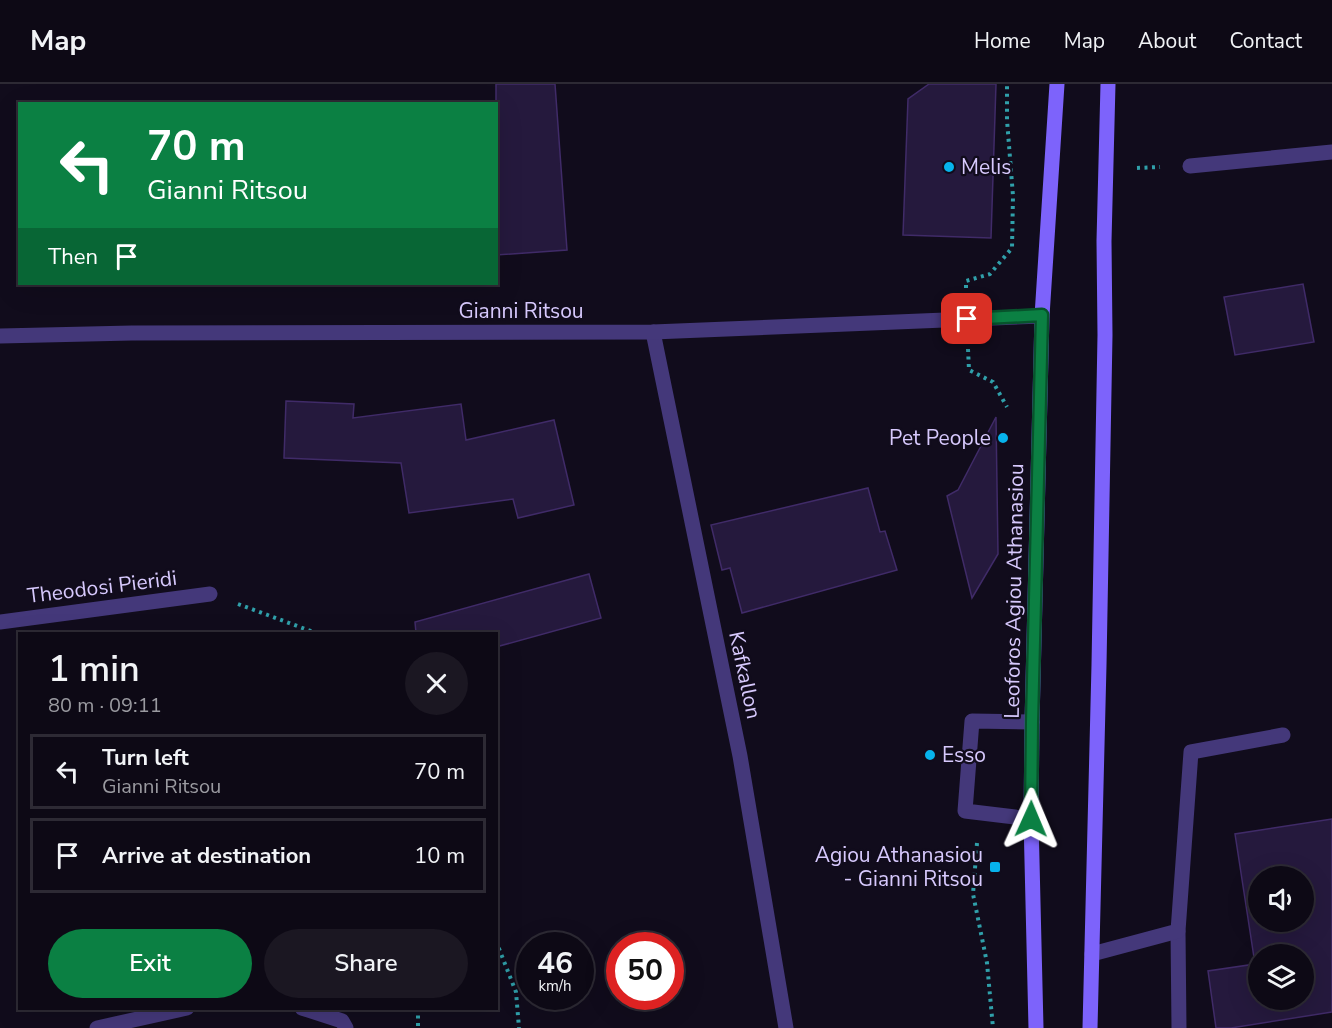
<!DOCTYPE html>
<html lang="en">
<head>
<meta charset="utf-8">
<style>
	body { margin:0; font-family:"Nunito Sans",sans-serif; background:#1b1722; color:#f1f3f6; height:100vh; display:flex; flex-direction:column; font-size:22px; white-space:nowrap }
	* { box-sizing:border-box; margin:0 }
	p { font-size:20px; color:#9a9aa0 }
	.icon { flex:none; width:33px; height:33px; fill:none; stroke:currentColor; stroke-width:2; stroke-linecap:round; stroke-linejoin:round }
	.map { position:relative; flex:1; overflow:hidden }
	.details { position:absolute; left:18px; top:548px; width:480px; height:378px; display:flex; flex-direction:column; background:#0d0915; border-radius:0px; box-shadow:0 6px 24px #0002,0 0 0 2px #2d2a34 }
	.details>* { flex:none }
	.guide { position:absolute; left:18px; top:18px; width:480px; height:183px; border-radius:0px; box-shadow:0 6px 24px #0002,0 0 0 2px #2d2a34; background:#0b8043; color:#fff; overflow:hidden }
	.fabs { position:absolute; left:1248px; top:782px; display:grid; gap:12px }
	.fabs a { display:grid; place-items:center; width:66px; height:66px; border-radius:50%; background:#0d0915; box-shadow:0 6px 24px #0002,0 0 0 2px #2d2a34; font-size:30px }
	.speed { position:absolute; left:516px; top:848px; display:flex; gap:12px; font-size:30px; font-weight:700; text-align:center }
	.speed>* { display:grid; place-content:center; width:78px; height:78px; border-radius:50%; background:#0d0915; box-shadow:0 6px 24px #0002,0 0 0 2px #2d2a34; line-height:1 }
	.speed small { font-size:15px; font-weight:400 }
	.speed .limit { border:9px solid #d22; background:#fff; color:#111 }
	.pin { position:absolute; display:grid; place-items:center; width:51px; height:51px; color:#fff; margin:-26px; border-radius:12px; box-shadow:0 3px 9px #0006 }
	.me { position:absolute; width:66px; margin:-33px; rotate:1deg; stroke-linejoin:round; filter:drop-shadow(0 0 4px #0008) }
	.turn { display:flex; align-items:center; gap:21px; height:126px; padding:0 30px; font-size:27px }
	.turn .icon { width:78px; height:78px; stroke-width:2.5 }
	.turn b { display:block; font-size:42px; line-height:51px }
	.then { display:flex; align-items:center; height:57px; padding:0 30px; background:#0003; gap:12px; font-size:22px }
	.round { display:grid; place-items:center; flex:none; width:63px; height:63px; border-radius:32px; background:#1b1722 }
	.headline { display:flex; align-items:center; justify-content:space-between; height:102px; padding:0 30px }
	h1 { font-size:36px; font-weight:600; line-height:45px }
	.action { display:flex; gap:12px; margin-top:auto; padding:12px 30px }
	.action a { flex:1; height:69px; border-radius:36px; background:#0b8043; color:#fff; font-size:24px; font-weight:600; line-height:69px; text-align:center }
	.action a+a { background:#1b1722; color:#f1f3f6 }
	ul { padding:0; list-style:none }
	li { display:flex; align-items:center; gap:18px; height:75px; margin:0 12px 9px; padding:0 18px; border:3px solid #2d2a34; border-radius:0px }
	li div { flex:1 }
	li b { display:block; font-size:22px }
	li em { font-style:normal }
	header { display:flex; align-items:center; gap:36px; box-sizing:border-box; height:84px; padding:0 30px; background:#0d0915; border-bottom:2px solid #2d2a34 }
	header strong { font-size:28px }
	nav { display:flex; gap:33px; margin-inline-start:auto; font-size:21px }
	.map>svg:first-child { display:block }
	.building { fill:#25193d; stroke:#402b68; stroke-width:1.5; fill-rule:evenodd }
	.lines { fill:none; stroke-linecap:round; stroke-linejoin:round }
	.path { stroke:#30a0aa; stroke-width:4; stroke-dasharray:3 4.5; stroke-linecap:butt }
	.lane { stroke:#44387a; stroke-width:15 }
	.street { stroke:#44387a; stroke-width:15 }
	.secondary { stroke:#7d63fb; stroke-width:15 }
	.route-casing { stroke:#07532c; stroke-width:15 }
	.route { stroke:#0b8043; stroke-width:10 }
	.poi-dot { fill:#07b3ec; stroke:#110c1c; stroke-width:2 }
	.labels { text-anchor:middle; stroke-width:4.5; stroke-linejoin:round; paint-order:stroke }
	.poi-label { font-size:21px; fill:#d7c9fd; stroke:#110c1c; text-anchor:start }
	.street-label { font-size:21px; fill:#d7c9fd; stroke:#110c1c }
</style>
</head>
<body>
<header>
<strong>Map</strong>
<nav><a>Home</a><a>Map</a><a>About</a><a>Contact</a></nav>
</header>
<div class="map">
<svg width="1332" height="944" viewBox="0 0 1332 944">
	<rect width="100%" height="100%" fill="#110c1c"/>
	<g class="building">
		<polygon points="496,0 555,0 567,166 496,171"/>
		<polygon points="929,0 996,0 991,154 903,151 908,15"/>
		<polygon points="1303,200 1314,258 1235,271 1224,213"/>
		<polygon points="286,317 354,320 353,334 461,320 466,356 554,336 574,421 518,434 513,415 409,429 401,379 284,374"/>
		<polygon points="996,333 998,470 972,514 947,412 958,406"/>
		<polygon points="868,404 880,448 885,447 897,486 742,529 730,484 722,486 711,441"/>
		<polygon points="589,490 601,534 496,563 496,549 416,549 415,538"/>
		<path d="M 1332,735 L 1332,928 L 1231,944 L 1216,944 L 1208,887 L 1255,880 L 1235,750 ZM 1258,792 L 1304,792 L 1304,837 L 1258,837 ZM 1258,870 L 1304,870 L 1304,915 L 1258,915 Z"/>
	</g>
	<g class="lines">
		<g class="path">
			<polyline points="1137,84 1160,83"/>
			<polyline points="966,204 966,197 990,190 1012,164 1013,112 1007,36 1007,0"/>
			<polyline points="968,265 969,286 993,298 1007,323"/>
			<polyline points="238,520 316,549"/>
			<polyline points="977,759 973,810 987,879 993,944"/>
			<polyline points="496,857 516,908 519,944"/>
			<polyline points="418,924 418,944"/>
		</g>
		<g class="lane">
			<polyline points="1031,735 965,727 972,637 1032,638"/>
			<polyline points="1178,847 1179,944"/>
			<polyline points="1092,870 1178,847 1191,668 1283,651"/>
		</g>
		<g class="street">
			<polyline points="1190,82 1332,68"/>
			<polyline points="653,248 740,672 786,944"/>
			<polyline points="0,252 132,249 653,248 1042,232"/>
			<polyline points="0,538 210,510"/>
			<polyline points="302,924 342,937 346,944"/>
			<polyline points="97,944 187,924"/>
		</g>
		<g class="secondary">
			<polyline points="1036,944 1031,735 1032,638 1042,232 1057,0"/>
			<polyline points="1090,944 1099,581 1105,251 1104,157 1108,0"/>
		</g>
	</g>
	<g class="lines">
		<defs>
			<polyline id="route" points="967,235 1042,231 1032,638 1031,735"/>
		</defs>
		<use href="#route" class="route-casing"/>
		<use href="#route" class="route"/>
	</g>
	<g class="poi-dot">
		<circle cx="949" cy="83" r="6"/>
		<circle cx="1003" cy="354" r="6"/>
		<circle cx="930" cy="671" r="6"/>
		<rect x="989" y="777" width="12" height="12" rx="3"/>
	</g>
	<g class="labels">
		<g class="poi-label">
			<text x="961" y="90">Melis</text>
			<text x="991" y="361" text-anchor="end">Pet People</text>
			<text x="942" y="678">Esso</text>
			<text x="983" y="778" text-anchor="end">Agiou Athanasiou<tspan x="983" dy="24">- Gianni Ritsou</tspan></text>
		</g>
		<g class="street-label">
			<text x="521" y="234">Gianni Ritsou</text>
			<text transform="translate(102 503) rotate(-7)" y="7">Theodosi Pieridi</text>
			<text transform="translate(1014 507) rotate(-89)" y="7">Leoforos Agiou Athanasiou</text>
			<text transform="translate(745 591) rotate(78)" y="7">Kafkallon</text>
		</g>
	</g>
</svg>
<div class="fabs">
<a><svg class="icon" aria-label="sound" viewBox="0 0 24 24"><path d="M4 9h4l5-4v14l-5-4H4zM17 9q2 3 0 6"/></svg></a>
<a><svg class="icon" aria-label="layers" viewBox="0 0 24 24"><path d="M12 4l9 5-9 5-9-5zM3 14l9 5 9-5"/></svg></a>
</div>
<div class="speed"><div>46<small>km/h</small></div><div class="limit">50</div></div>
<div class="pin" style="left:967px;top:235px;background:#d93025"><svg class="icon" aria-label="arrive" viewBox="0 0 24 24"><path d="M6 21V4h12l-3 4 3 4H6"/></svg></div>
<svg class="me" style="left:1031px;top:735px" viewBox="-20 -20 40 40"><path d="M0-17L14 15 0 8-14 15z" fill="#0b8043" stroke="#fff" stroke-width="4"/></svg>
<div class="guide">
<div class="turn"><svg class="icon" aria-label="left" viewBox="0 0 24 24"><path d="M17 20v-9H6M10 6l-5 5 5 5"/></svg><div><b>70 m</b>Gianni Ritsou</div></div>
<div class="then">Then<svg class="icon" aria-label="arrive" viewBox="0 0 24 24"><path d="M6 21V4h12l-3 4 3 4H6"/></svg></div>
</div>
<section class="details">
<div class="headline"><div><h1>1 min</h1><p>80 m · 09:11</p></div><a class="round"><svg class="icon" aria-label="close" viewBox="0 0 24 24"><path d="M6 6l12 12M18 6L6 18"/></svg></a></div>
<ul>
<li><svg class="icon" aria-label="left" viewBox="0 0 24 24"><path d="M17 20v-9H6M10 6l-5 5 5 5"/></svg><div><b>Turn left</b><p>Gianni Ritsou</p></div><em>70 m</em></li>
<li><svg class="icon" aria-label="arrive" viewBox="0 0 24 24"><path d="M6 21V4h12l-3 4 3 4H6"/></svg><div><b>Arrive at destination</b></div><em>10 m</em></li>
</ul>
<div class="action"><a>Exit</a><a>Share</a></div>
</section>
</div>
</body>
</html>
